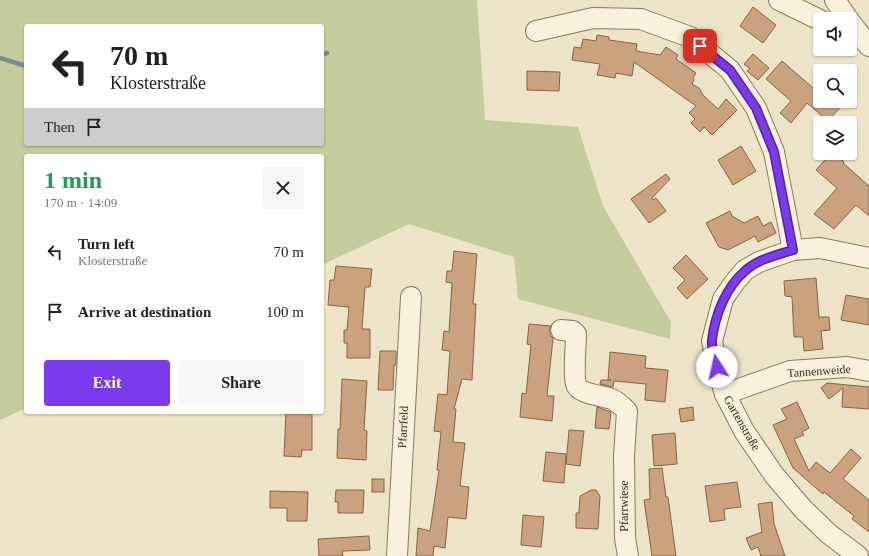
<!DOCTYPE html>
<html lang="en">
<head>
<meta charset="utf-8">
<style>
	body { margin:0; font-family:"Times New Roman",serif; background:#f6f6f6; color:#222; height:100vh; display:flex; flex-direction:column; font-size:15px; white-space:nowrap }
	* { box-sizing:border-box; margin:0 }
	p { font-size:13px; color:#767676 }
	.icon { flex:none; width:22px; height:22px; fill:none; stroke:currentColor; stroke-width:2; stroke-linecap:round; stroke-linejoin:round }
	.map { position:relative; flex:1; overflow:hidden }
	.sheet { position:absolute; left:24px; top:154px; width:300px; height:260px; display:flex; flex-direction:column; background:#fff; border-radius:4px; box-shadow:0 1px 3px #0004 }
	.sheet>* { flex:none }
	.banner { position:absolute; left:24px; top:24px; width:300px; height:122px; border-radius:4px; box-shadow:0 1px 3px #0004; background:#fff; color:#222; overflow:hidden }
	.fabs { position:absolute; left:813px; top:12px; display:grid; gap:8px }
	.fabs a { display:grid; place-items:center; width:44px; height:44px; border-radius:4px; background:#fff; box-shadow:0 1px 3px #0004; font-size:20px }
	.pin { position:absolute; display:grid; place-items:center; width:34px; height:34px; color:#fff; margin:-17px; border-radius:8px; box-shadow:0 2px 6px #0006 }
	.me { position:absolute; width:44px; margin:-22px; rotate:350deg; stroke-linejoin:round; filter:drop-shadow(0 0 3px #0008) }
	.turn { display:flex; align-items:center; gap:14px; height:84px; padding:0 20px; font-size:18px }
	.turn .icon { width:52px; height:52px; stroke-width:2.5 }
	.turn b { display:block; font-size:28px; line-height:34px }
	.then { display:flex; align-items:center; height:38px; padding:0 20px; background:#0003; gap:8px; font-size:15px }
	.round { display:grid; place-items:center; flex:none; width:42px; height:42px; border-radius:4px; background:#f6f6f6 }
	.overview { display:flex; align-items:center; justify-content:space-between; height:68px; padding:0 20px }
	h1 { font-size:24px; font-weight:700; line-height:30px; color:#1e9e55 }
	.cta { display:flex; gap:8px; margin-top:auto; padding:8px 20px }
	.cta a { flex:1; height:46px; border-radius:4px; background:#7c3aed; color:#fff; font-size:16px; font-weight:700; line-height:46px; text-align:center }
	.cta a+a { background:#f6f6f6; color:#222 }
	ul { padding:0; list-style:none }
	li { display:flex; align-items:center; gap:12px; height:60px; padding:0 20px }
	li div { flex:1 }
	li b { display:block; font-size:15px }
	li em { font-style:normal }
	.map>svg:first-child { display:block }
	.green { fill:#c4cc9b; fill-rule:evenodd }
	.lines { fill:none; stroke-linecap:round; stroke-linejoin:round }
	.stream { stroke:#6f9089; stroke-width:4.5 }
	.building { fill:#caa27e; stroke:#886243 }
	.minor-casing { stroke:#89775d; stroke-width:22 }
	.minor { stroke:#f8f1db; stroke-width:20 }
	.route-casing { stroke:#51269a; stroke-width:10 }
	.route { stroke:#7c3aed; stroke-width:7 }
	.labels { text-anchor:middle; stroke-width:3; stroke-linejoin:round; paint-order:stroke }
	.street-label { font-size:12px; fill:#3a2e20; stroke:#f5eed7 }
</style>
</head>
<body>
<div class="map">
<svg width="869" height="556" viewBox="0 0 869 556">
	<rect width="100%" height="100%" fill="#ede4c7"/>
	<path class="green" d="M 0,0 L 477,0 L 485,120 L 578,127 L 603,206 L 671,322 L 670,339 L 518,299 L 514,257 L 409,224 L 322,265 L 322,156 L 26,156 L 26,408 L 0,420 ZM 26,26 L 322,26 L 322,144 L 26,144 Z"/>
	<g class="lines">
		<g class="stream">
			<polyline points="322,55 327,53"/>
			<polyline points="0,58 26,66"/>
		</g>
	</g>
	<g class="building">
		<polygon points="753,7 776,25 763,43 740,26"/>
		<polygon points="597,35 609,37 609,40 637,44 636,51 660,55 666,47 678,55 676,59 696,73 693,78 694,80 692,84 699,88 703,95 718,109 726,99 737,110 712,135 704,127 700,132 691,123 695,119 689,113 696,106 634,62 632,76 616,73 615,78 597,75 600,64 572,60 574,47 581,48 583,39 596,41"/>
		<polygon points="753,54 769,68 758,80 747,71 750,69 744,64"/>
		<polygon points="782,61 820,94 820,101 846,101 828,121 807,103 791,123 780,113 791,101 766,79"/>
		<polygon points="527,71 560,72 559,91 527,90"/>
		<polygon points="741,146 756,171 733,185 718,160"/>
		<polygon points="831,153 834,153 844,162 843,163 869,186 869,216 856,205 834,229 814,214 837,188 816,170"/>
		<polygon points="666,174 670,179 652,198 653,200 656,198 666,211 649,223 631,199"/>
		<polygon points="730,211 732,216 744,223 758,216 763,226 771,222 776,233 758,242 755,236 728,250 719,247 706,223"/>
		<polygon points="454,251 477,254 473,304 476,304 472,380 462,379 454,409 456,409 453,442 465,443 460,486 469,487 466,519 448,517 445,548 434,546 433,556 416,556 418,528 430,531 439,470 437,470 441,432 434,431 438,394 447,395 450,351 442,350 444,331 449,332 452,283 446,282 447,271 452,271"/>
		<polygon points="686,255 708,279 687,299 677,288 685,280 673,268"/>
		<polygon points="336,266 372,269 370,287 365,287 362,329 370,329 370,358 347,358 347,343 344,343 344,330 347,330 349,307 328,305 330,280 334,280"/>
		<polygon points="816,278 819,317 829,317 830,330 821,331 823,349 804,351 803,337 794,337 792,297 785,296 784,281"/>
		<polygon points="846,295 869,299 869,325 841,320"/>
		<polygon points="529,324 551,326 550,329 550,335 553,338 547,396 554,396 552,421 520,417 522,393 526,394 531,345 527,344"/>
		<polygon points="380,351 396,351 396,365 394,365 393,390 378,390"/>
		<polygon points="610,352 646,356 645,368 668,370 665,402 645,400 646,384 614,381 613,387 600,384 601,380 611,380 608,380"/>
		<polygon points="342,379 367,381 364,430 367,431 366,460 337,458 338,429 340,429"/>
		<polygon points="827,383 869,387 869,409 842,407 843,388 829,399 821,388"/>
		<polygon points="797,402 809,428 802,432 804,435 794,439 809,471 816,462 830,473 851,449 861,458 843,479 869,500 869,532 852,519 854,516 824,492 823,494 793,468 773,425 787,419 781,409"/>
		<polygon points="597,407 611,412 609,429 595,428"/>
		<polygon points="693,407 694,420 681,422 679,409"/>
		<polygon points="286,412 312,412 312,450 302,450 301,457 284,456"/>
		<polygon points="569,430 584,431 580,466 566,464"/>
		<polygon points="675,433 677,464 654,466 652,435"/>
		<polygon points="546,452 566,454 564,483 543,481"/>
		<polygon points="662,468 666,497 668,497 676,556 652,556 644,500 650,499 649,469"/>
		<rect x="372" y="479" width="12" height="13"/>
		<polygon points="737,482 741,507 724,509 725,520 710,522 705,486"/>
		<polygon points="336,490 364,490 363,513 338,513 338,502 335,502"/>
		<polygon points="591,490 596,490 600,496 598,529 576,528 576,513 579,513 580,496"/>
		<polygon points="270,491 308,492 307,521 287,521 287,508 270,508"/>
		<polygon points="772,502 774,524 785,556 761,556 758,547 751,550 746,538 762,532 758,504"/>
		<polygon points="523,515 544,517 541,547 521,545"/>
		<polygon points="369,536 370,550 342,551 343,556 319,556 318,539"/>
	</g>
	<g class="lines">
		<defs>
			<g id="minor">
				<polyline points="779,0 820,20"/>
				<polyline points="835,0 848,19"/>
				<polyline points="850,22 869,46"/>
				<polyline points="536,31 593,18 641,19 690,37 730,70 756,108 774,152 793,250"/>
				<path d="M 561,330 L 573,331 L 576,334 C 576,347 573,373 576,384 C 578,394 604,396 612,399 C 618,402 623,407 627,411 L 624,456 L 625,538 L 628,556"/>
				<polyline points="725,394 790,371 847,367 869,371"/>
				<polyline points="397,556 411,297"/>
				<polyline points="858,556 829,534 803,509 774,475 744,431 725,394 717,367 712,341 723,299 734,283 745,270 759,262 793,250 820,248 869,258"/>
			</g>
		</defs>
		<use href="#minor" class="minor-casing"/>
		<use href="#minor" class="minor"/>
	</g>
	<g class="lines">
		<defs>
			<path id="route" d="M 700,46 L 730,70 L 756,108 L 774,152 L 793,250 C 777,255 758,259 745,271 C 726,287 715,315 712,340 C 711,348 715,359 717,367"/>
		</defs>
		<use href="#route" class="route-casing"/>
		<use href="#route" class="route"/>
	</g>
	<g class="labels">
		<g class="street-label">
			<text transform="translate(819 371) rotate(-4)" y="4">Tannenweide</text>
			<text transform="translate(742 423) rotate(60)" y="4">Gartenstraße</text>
			<text transform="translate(403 427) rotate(-87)" y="4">Pfarrfeld</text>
			<text transform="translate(624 506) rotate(-90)" y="4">Pfarrwiese</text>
		</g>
	</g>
</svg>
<div class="fabs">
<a><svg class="icon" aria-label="sound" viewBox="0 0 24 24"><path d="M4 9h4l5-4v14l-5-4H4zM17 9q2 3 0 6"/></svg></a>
<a><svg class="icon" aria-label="search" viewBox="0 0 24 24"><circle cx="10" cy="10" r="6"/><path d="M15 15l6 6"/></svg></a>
<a><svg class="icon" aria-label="layers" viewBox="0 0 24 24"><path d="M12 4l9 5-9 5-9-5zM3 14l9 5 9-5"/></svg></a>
</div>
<div class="pin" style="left:700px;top:46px;background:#d93025"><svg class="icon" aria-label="arrive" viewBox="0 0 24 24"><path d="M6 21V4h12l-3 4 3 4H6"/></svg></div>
<svg class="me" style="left:717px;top:367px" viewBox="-20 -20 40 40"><circle r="19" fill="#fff"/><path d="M0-13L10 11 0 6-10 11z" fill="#7c3aed"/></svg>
<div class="banner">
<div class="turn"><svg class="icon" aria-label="left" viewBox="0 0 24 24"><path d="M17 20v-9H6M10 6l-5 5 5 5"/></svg><div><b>70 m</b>Klosterstraße</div></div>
<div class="then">Then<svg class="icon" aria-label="arrive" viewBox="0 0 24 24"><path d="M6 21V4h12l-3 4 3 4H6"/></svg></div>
</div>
<section class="sheet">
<div class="overview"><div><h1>1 min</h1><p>170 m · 14:09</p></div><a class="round"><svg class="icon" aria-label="close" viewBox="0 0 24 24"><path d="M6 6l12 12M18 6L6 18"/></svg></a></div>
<ul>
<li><svg class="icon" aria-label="left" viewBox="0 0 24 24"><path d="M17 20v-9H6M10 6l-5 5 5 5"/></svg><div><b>Turn left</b><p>Klosterstraße</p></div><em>70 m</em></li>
<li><svg class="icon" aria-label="arrive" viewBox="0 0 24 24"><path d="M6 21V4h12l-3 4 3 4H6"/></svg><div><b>Arrive at destination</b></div><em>100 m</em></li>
</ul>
<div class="cta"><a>Exit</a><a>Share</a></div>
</section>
</div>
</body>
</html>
